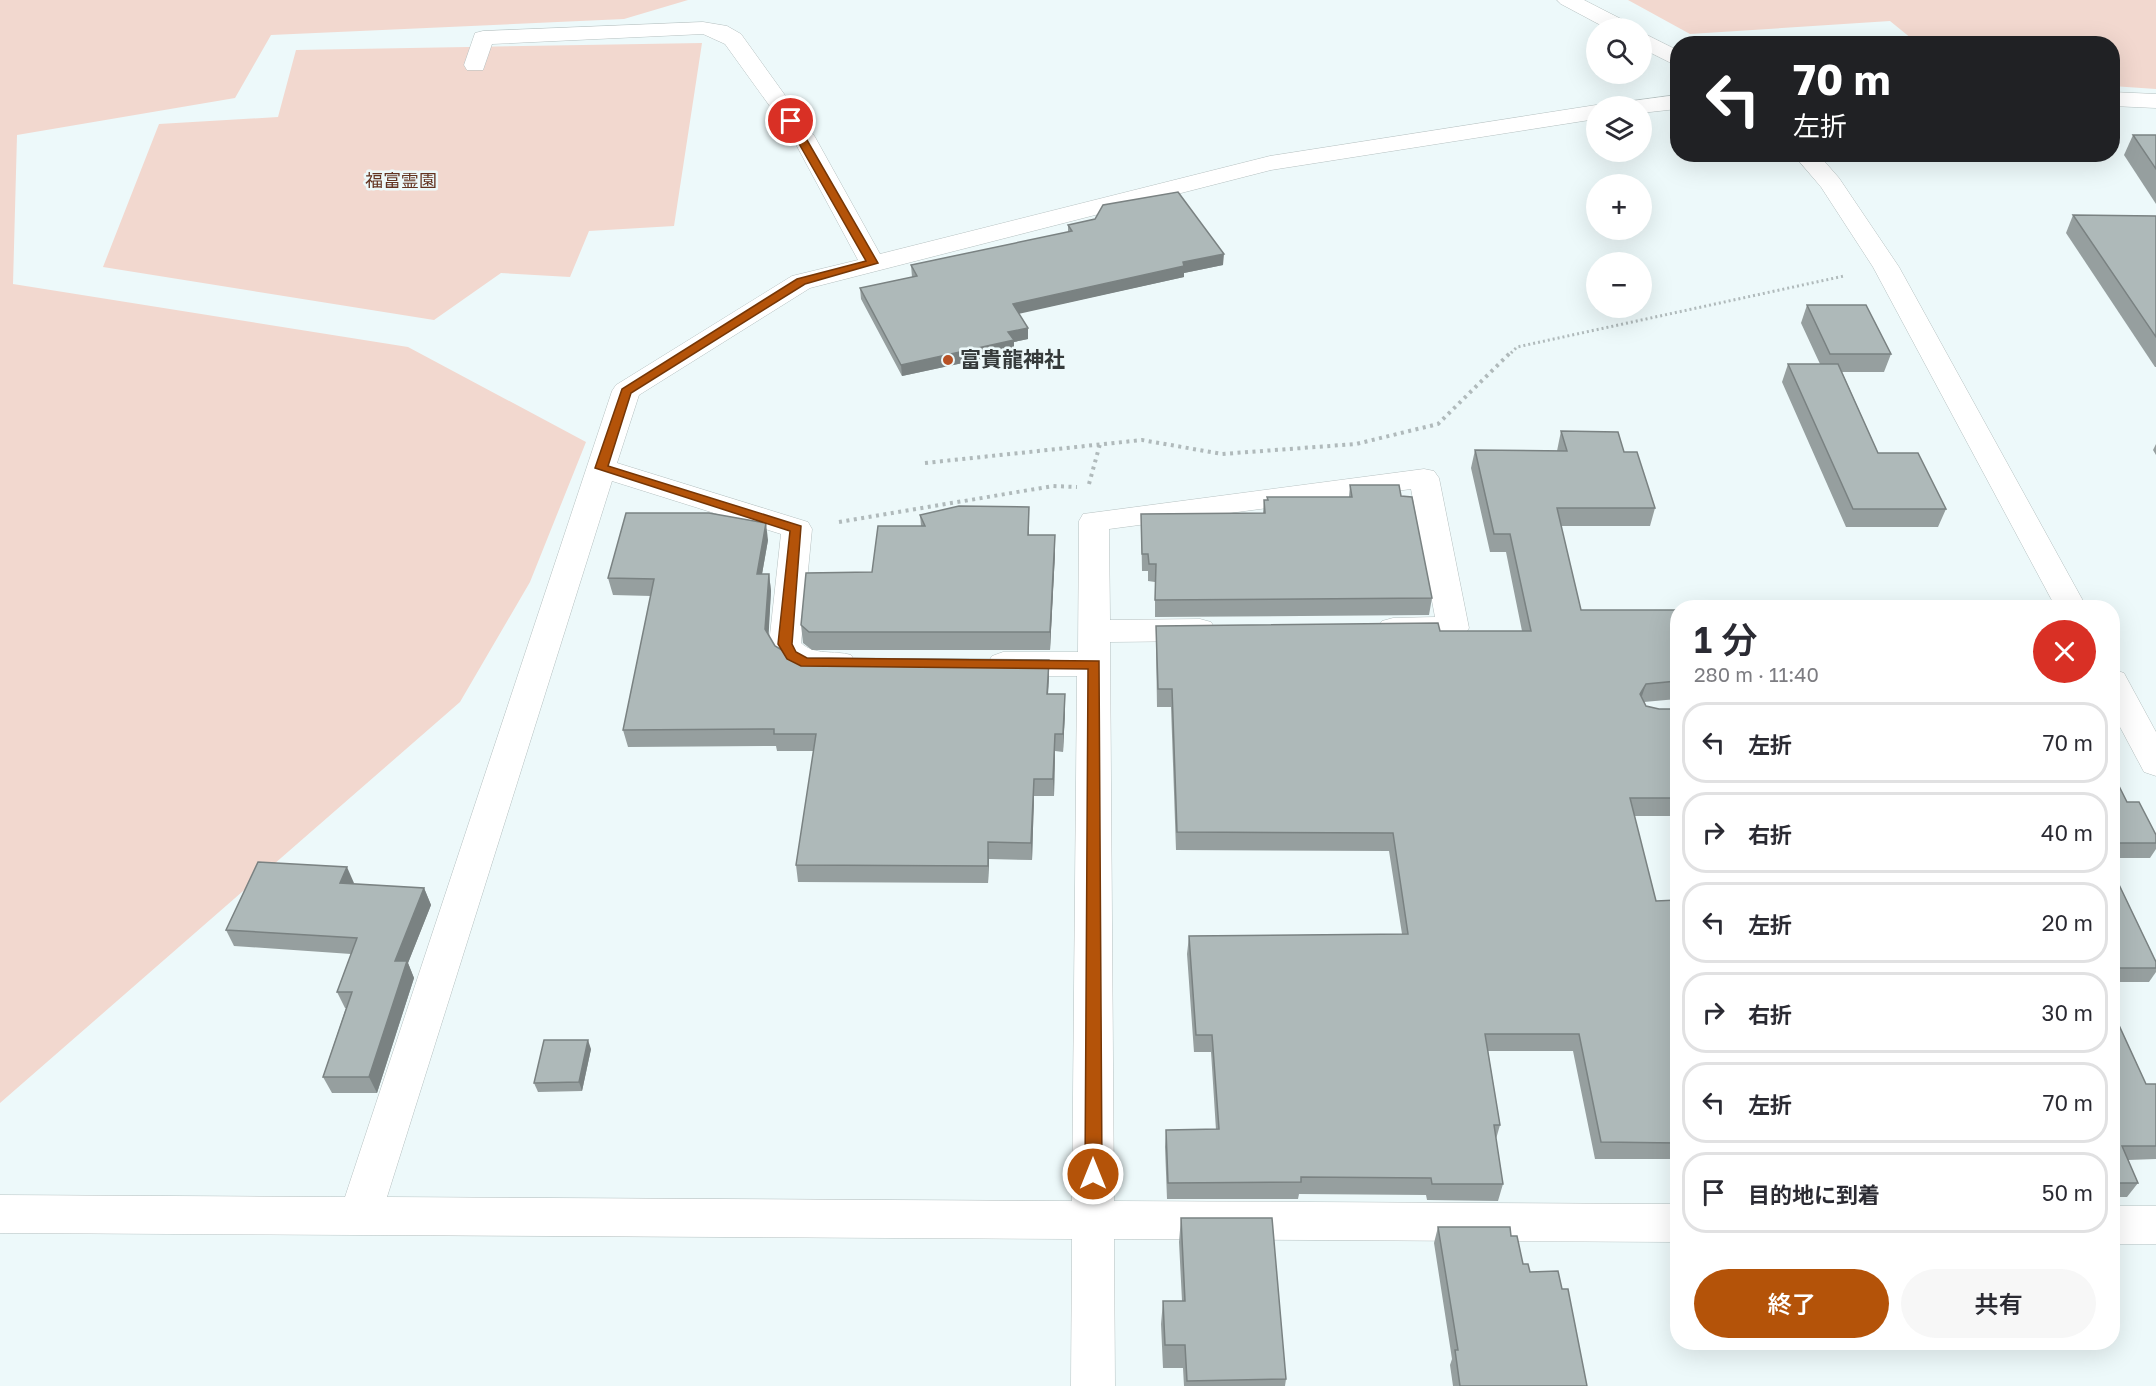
<!DOCTYPE html>
<html lang="ja">
<head>
<meta charset="utf-8">
<style>
	body { margin:0; font-family:"Golos Text","Noto Sans JP",sans-serif; background:#f7f7f7; color:#2b2b33; height:100vh; display:flex; flex-direction:column; font-size:22px; white-space:nowrap }
	* { box-sizing:border-box; margin:0 }
	p { font-size:20px; color:#7c7c81 }
	.icon { flex:none; width:33px; height:33px; fill:none; stroke:currentColor; stroke-width:2; stroke-linecap:round; stroke-linejoin:round }
	.map { position:relative; flex:1; overflow:hidden }
	.drawer { position:absolute; left:1670px; top:600px; width:450px; height:750px; display:flex; flex-direction:column; background:#fff; border-radius:24px; box-shadow:0 6px 24px #0002 }
	.drawer>* { flex:none }
	.guide { position:absolute; left:1670px; top:36px; width:450px; height:126px; border-radius:24px; box-shadow:0 6px 24px #0002; background:#202124; color:#fff; overflow:hidden }
	.controls { position:absolute; left:1586px; top:18px; display:grid; gap:12px }
	.controls a { display:grid; place-items:center; width:66px; height:66px; border-radius:50%; background:#fff; box-shadow:0 6px 24px #0002; font-size:30px }
	.pin { position:absolute; display:grid; place-items:center; width:51px; height:51px; color:#fff; margin:-26px; border:3px solid #fff; border-radius:50%; box-shadow:0 2px 6px #0007 }
	.me { position:absolute; width:66px; margin:-33px; rotate:0deg; stroke-linejoin:round; filter:drop-shadow(0 0 4px #0008) }
	.turn { display:flex; align-items:center; gap:21px; height:126px; padding:0 24px; font-size:27px }
	.turn .icon { width:78px; height:78px; stroke-width:2.5 }
	.turn b { display:block; font-size:42px; line-height:51px }
	.round { display:grid; place-items:center; flex:none; width:63px; height:63px; border-radius:32px; background:#f7f7f7 }
	.head { display:flex; align-items:center; justify-content:space-between; height:102px; padding:0 24px }
	h1 { font-size:36px; font-weight:600; line-height:45px }
	.cta { display:flex; gap:12px; margin-top:auto; padding:12px 24px }
	.cta a { flex:1; height:69px; border-radius:36px; background:#b45309; color:#fff; font-size:24px; font-weight:600; line-height:69px; text-align:center }
	.cta a+a { background:#f7f7f7; color:#2b2b33 }
	ul { padding:0; list-style:none }
	li { display:flex; align-items:center; gap:18px; height:81px; margin:0 12px 9px; padding:0 12px; border:3px solid #e1e1e2; border-radius:24px }
	li div { flex:1 }
	li b { display:block; font-size:22px }
	li em { font-style:normal }
	.map>svg:first-child { display:block }
	.green { fill:#f2d8cf }
	.lines { fill:none; stroke-linecap:round; stroke-linejoin:round }
	.minor-casing { stroke:#b5c0c0; stroke-width:1 }
	.path-far1 { stroke:#b0babb; stroke-width:3; stroke-dasharray:2 3; stroke-linecap:butt }
	.path { stroke:#b0babb; stroke-width:4; stroke-dasharray:3 4.5; stroke-linecap:butt }
	.minor { fill:#fff; fill-rule:evenodd }
	.wall { fill:#969f9f }
	.shaded-wall { fill:#7a8282 }
	.building { fill:#aeb9b9; stroke:#7a8282; stroke-width:1.5 }
	.route { fill:#b45309; stroke:#753606; stroke-width:1.5 }
	.poi-dot { fill:#b75125; stroke:#edf9fa; stroke-width:2 }
	.labels { text-anchor:middle; stroke-width:5; stroke-linejoin:round; paint-order:stroke }
	.far-park-label { font-size:18px; fill:#633320; stroke:#edf9fa }
	.poi-label { font-size:21px; font-weight:bold; fill:#353a3a; stroke:#edf9fa; text-anchor:start }
</style>
</head>
<body>
<div class="map">
<svg width="2156" height="1386" viewBox="0 0 2156 1386">
	<rect width="100%" height="100%" fill="#edf9fa"/>
	<g class="green">
		<polygon points="0,0 688,0 624,19 271,35 235,98 17,135 13,284 408,347 586,442 530,582 460,702 0,1103"/>
		<polygon points="1628,0 2156,0 2156,89 2112,86 2112,44 1917,43 1890,21 1690,34"/>
		<polygon points="702,43 674,226 589,231 570,277 501,273 434,320 103,267 159,124 278,117 296,50"/>
	</g>
	<g class="lines">
		<defs>
			<g id="minor">
				<polygon points="1557,0 1584,0 1629,23 1632,28 1606,28 1561,4"/>
				<path d="M 703,22 L 727,26 L 741,34 L 815,137 L 880,254 L 1270,156 L 1596,105 L 1602,106 L 1596,106 L 1596,119 L 1271,170 L 810,288 L 639,395 L 617,463 L 808,522 L 812,529 L 801,643 C 815,656 834,650 851,655 L 856,663 L 851,671 C 820,681 786,673 769,644 L 781,534 L 612,481 L 387,1197 L 1072,1201 L 1077,676 L 1003,676 L 992,672 L 987,664 L 992,656 L 1003,652 L 1078,652 L 1079,521 L 1083,514 L 1424,469 L 1434,471 L 1439,478 L 1469,628 L 1464,636 C 1441,643 1405,644 1382,637 L 1377,629 L 1382,621 L 1393,618 L 1435,617 L 1411,489 L 1109,529 L 1110,620 L 1200,619 L 1211,622 L 1216,630 L 1211,638 L 1200,641 L 1110,642 L 1114,1201 L 1677,1204 L 1677,1242 L 1114,1239 L 1115,1386 L 1071,1386 L 1072,1239 L 0,1233 L 0,1195 L 345,1197 L 612,391 L 616,385 L 792,276 L 858,260 L 792,137 L 725,44 L 703,34 L 492,44 L 483,70 L 467,70 L 464,65 L 475,33 L 483,31 Z"/>
				<polygon points="1641,32 1677,50 1677,66 1641,48"/>
				<polygon points="2112,92 2156,94 2156,108 2112,106"/>
				<polygon points="1677,95 1677,109 1641,113 1641,106 1629,106 1632,101"/>
				<polygon points="1793,154 1818,154 1839,178 1899,267 2087,608 2056,608 1873,267 1821,187"/>
				<polygon points="2112,669 2124,673 2156,732 2156,776 2144,772 2112,712"/>
				<rect x="2112" y="1206" width="44" height="38"/>
			</g>
		</defs>
		<use href="#minor" class="minor-casing"/>
		<polyline class="path-far1" points="1511,353 1517,347 1844,276"/>
		<g class="path">
			<polyline points="925,463 1142,440 1222,454 1356,444 1438,424 1512,351"/>
			<polyline points="1089,484 1100,444"/>
			<polyline points="839,522 1053,486 1077,487"/>
		</g>
		<use href="#minor" class="minor"/>
	</g>
	<g class="wall">
		<polygon points="2133,135 2156,135 2156,204 2124,155"/>
		<polygon points="2073,215 2156,216 2156,367 2155,367 2066,233"/>
		<polygon points="1068,225 1223,265 1184,273 1184,277 1019,313 1028,339 1014,342 1014,352 902,376 861,299 860,288 912,277 911,265 1068,232"/>
		<polygon points="1807,305 1891,354 1884,372 1842,372 1878,453 1946,509 1938,527 1846,527 1782,382 1788,364 1820,364 1801,323"/>
		<polygon points="1561,431 1624,452 1655,508 1650,526 1561,526 1581,610 1677,610 1677,699 1644,702 1646,706 1659,709 1677,709 1677,816 1634,816 1656,901 1677,900 1677,1159 1595,1159 1573,1051 1488,1051 1500,1125 1496,1139 1503,1184 1498,1201 1427,1200 1426,1195 1299,1194 1298,1199 1167,1199 1165,1147 1166,1130 1216,1130 1211,1052 1194,1052 1187,954 1189,936 1402,934 1389,851 1176,850 1171,707 1157,707 1156,644 1156,626 1440,631 1522,631 1506,552 1490,552 1471,468 1475,450 1557,451"/>
		<polygon points="2156,444 2156,455 2153,450"/>
		<polygon points="1350,485 1401,496 1432,598 1429,615 1155,617 1155,582 1148,581 1148,571 1142,571 1141,514 1263,513 1264,500 1349,497"/>
		<polygon points="1029,507 1029,535 1055,553 1050,650 812,650 803,643 801,625 872,572 921,526 920,515"/>
		<polygon points="768,540 762,574 769,574 771,591 768,635 775,646 795,658 1049,660 1048,694 1065,711 1063,752 1055,751 1054,796 1034,796 1032,860 989,859 988,883 798,882 796,865 814,751 777,751 776,746 628,747 623,730 651,596 613,595 608,578"/>
		<polygon points="2112,772 2127,802 2156,835 2156,849 2150,858 2112,858"/>
		<polygon points="2112,870 2156,962 2156,972 2149,982 2112,982"/>
		<polygon points="354,884 424,888 431,905 408,963 414,978 377,1093 332,1093 323,1077 346,1008 345,1008 337,992 351,954 234,946 226,930"/>
		<polygon points="2112,1010 2146,1084 2156,1084 2156,1159 2128,1160 2138,1183 2127,1197 2112,1197"/>
		<polygon points="591,1049 582,1091 538,1092 534,1083"/>
		<polygon points="1181,1218 1286,1379 1285,1386 1184,1386 1183,1368 1163,1368 1161,1324 1163,1301 1182,1301 1179,1242"/>
		<polygon points="1438,1227 1511,1236 1523,1264 1530,1272 1562,1289 1587,1386 1453,1386 1450,1365 1452,1359 1434,1243"/>
	</g>
	<g class="shaded-wall">
		<polygon points="1224,254 1223,265 1184,273 1184,277 1014,315 1013,304 1183,262"/>
		<polygon points="1028,328 1028,339 1014,342 1014,352 902,376 901,365 1008,332"/>
		<polygon points="766,523 768,540 759,591 757,574"/>
		<polygon points="1055,535 1055,553 1050,650 1050,632"/>
		<polygon points="769,574 771,591 768,646 765,629"/>
		<polygon points="1049,660 1049,677 1047,711 1047,694"/>
		<polygon points="1646,684 1640,702 1640,694"/>
		<polygon points="1065,694 1065,711 1063,752 1063,734"/>
		<polygon points="1055,734 1055,751 1054,796 1053,779"/>
		<polygon points="1034,779 1034,796 1032,860 1031,843"/>
		<polygon points="988,842 989,859 988,883"/>
		<polygon points="347,867 354,883 340,883"/>
		<polygon points="424,888 431,905 408,963 414,978 377,1093 369,1077 395,961"/>
		<polygon points="588,1040 591,1049 582,1091 579,1082"/>
	</g>
	<g class="building">
		<polygon points="2133,135 2156,135 2156,169"/>
		<polygon points="1178,192 1224,254 1183,262 1184,266 1013,304 1028,328 1008,332 1014,340 901,365 860,288 917,276 911,265 1072,231 1068,225 1095,219 1103,205"/>
		<polygon points="2073,215 2156,216 2156,337"/>
		<polygon points="1807,305 1866,305 1891,354 1830,354"/>
		<polygon points="1788,364 1838,364 1878,453 1918,453 1946,509 1853,509"/>
		<polygon points="1561,431 1618,432 1624,452 1637,452 1655,508 1557,508 1581,610 1677,610 1677,681 1646,684 1640,694 1646,706 1659,709 1677,709 1677,798 1630,798 1656,901 1677,900 1677,1143 1601,1142 1579,1034 1485,1034 1500,1125 1494,1125 1503,1184 1432,1184 1431,1178 1301,1177 1301,1182 1168,1183 1166,1130 1219,1129 1212,1035 1196,1035 1189,936 1408,934 1393,833 1177,832 1172,689 1158,689 1156,626 1438,623 1440,631 1531,631 1510,534 1494,534 1475,450 1567,451"/>
		<polygon points="1350,485 1399,485 1401,496 1412,497 1432,598 1155,600 1156,564 1149,564 1148,554 1142,554 1141,514 1265,513 1264,500 1268,500 1267,497 1352,497"/>
		<polygon points="959,506 1029,507 1028,535 1055,535 1050,632 809,632 801,625 806,573 872,572 878,526 925,526 920,515"/>
		<polygon points="626,513 709,513 766,523 757,574 769,574 765,629 775,646 795,658 1049,660 1047,694 1065,694 1063,734 1055,734 1053,779 1034,779 1031,843 988,842 988,866 796,865 816,734 774,734 774,729 623,730 654,579 608,578"/>
		<polygon points="2112,772 2127,802 2139,802 2156,835 2156,843 2112,843"/>
		<polygon points="258,862 347,867 340,883 424,888 395,961 407,961 369,1077 323,1077 352,992 337,992 357,938 226,930"/>
		<polygon points="2112,870 2156,962 2156,968 2112,968"/>
		<polygon points="2112,1010 2146,1084 2156,1084 2156,1146 2122,1146 2138,1183 2112,1183"/>
		<polygon points="544,1040 588,1040 579,1082 534,1083"/>
		<polygon points="1181,1218 1272,1218 1286,1379 1187,1381 1185,1345 1165,1345 1163,1301 1185,1301"/>
		<polygon points="1438,1227 1510,1227 1511,1236 1517,1236 1523,1264 1528,1264 1530,1272 1558,1271 1562,1289 1568,1289 1587,1386 1460,1386 1455,1350 1458,1350"/>
	</g>
	<polygon class="route" points="788,119 796,121 878,263 805,284 631,393 608,466 801,526 792,644 796,652 807,658 1099,661 1102,1174 1099,1179 1093,1182 1087,1179 1085,1174 1088,669 801,666 787,659 778,644 790,531 595,468 622,389 797,279 866,261 786,121"/>
	<circle class="poi-dot" cx="948" cy="360" r="6"/>
	<g class="labels">
		<g class="far-park-label">
			<text x="401" y="187">福富霊園</text>
		</g>
		<g class="poi-label">
			<text x="960" y="367">富貴龍神社</text>
		</g>
	</g>
</svg>
<div class="controls">
<a><svg class="icon" aria-label="search" viewBox="0 0 24 24"><circle cx="10" cy="10" r="6"/><path d="M15 15l6 6"/></svg></a>
<a><svg class="icon" aria-label="layers" viewBox="0 0 24 24"><path d="M12 4l9 5-9 5-9-5zM3 14l9 5 9-5"/></svg></a>
<a>+</a>
<a>−</a>
</div>
<div class="pin" style="left:791px;top:121px;background:#d93025"><svg class="icon" aria-label="arrive" viewBox="0 0 24 24"><path d="M6 21V4h12l-3 4 3 4H6"/></svg></div>
<svg class="me" style="left:1093px;top:1174px" viewBox="-20 -20 40 40"><circle r="17" fill="#b45309" stroke="#fff" stroke-width="3"/><path d="M0-11L8 9 0 5-8 9z" fill="#fff"/></svg>
<div class="guide">
<div class="turn"><svg class="icon" aria-label="left" viewBox="0 0 24 24"><path d="M17 20v-9H6M10 6l-5 5 5 5"/></svg><div><b>70 m</b>左折</div></div>
</div>
<section class="drawer">
<div class="head"><div><h1>1 分</h1><p>280 m · 11:40</p></div><a class="round" style="background:#d93025;color:#fff"><svg class="icon" aria-label="close" viewBox="0 0 24 24"><path d="M6 6l12 12M18 6L6 18"/></svg></a></div>
<ul>
<li><svg class="icon" aria-label="left" viewBox="0 0 24 24"><path d="M17 20v-9H6M10 6l-5 5 5 5"/></svg><div><b>左折</b></div><em>70 m</em></li>
<li><svg class="icon" aria-label="right" viewBox="0 0 24 24"><path d="M7 20v-9h11M14 6l5 5-5 5"/></svg><div><b>右折</b></div><em>40 m</em></li>
<li><svg class="icon" aria-label="left" viewBox="0 0 24 24"><path d="M17 20v-9H6M10 6l-5 5 5 5"/></svg><div><b>左折</b></div><em>20 m</em></li>
<li><svg class="icon" aria-label="right" viewBox="0 0 24 24"><path d="M7 20v-9h11M14 6l5 5-5 5"/></svg><div><b>右折</b></div><em>30 m</em></li>
<li><svg class="icon" aria-label="left" viewBox="0 0 24 24"><path d="M17 20v-9H6M10 6l-5 5 5 5"/></svg><div><b>左折</b></div><em>70 m</em></li>
<li><svg class="icon" aria-label="arrive" viewBox="0 0 24 24"><path d="M6 21V4h12l-3 4 3 4H6"/></svg><div><b>目的地に到着</b></div><em>50 m</em></li>
</ul>
<div class="cta"><a>終了</a><a>共有</a></div>
</section>
</div>
</body>
</html>
